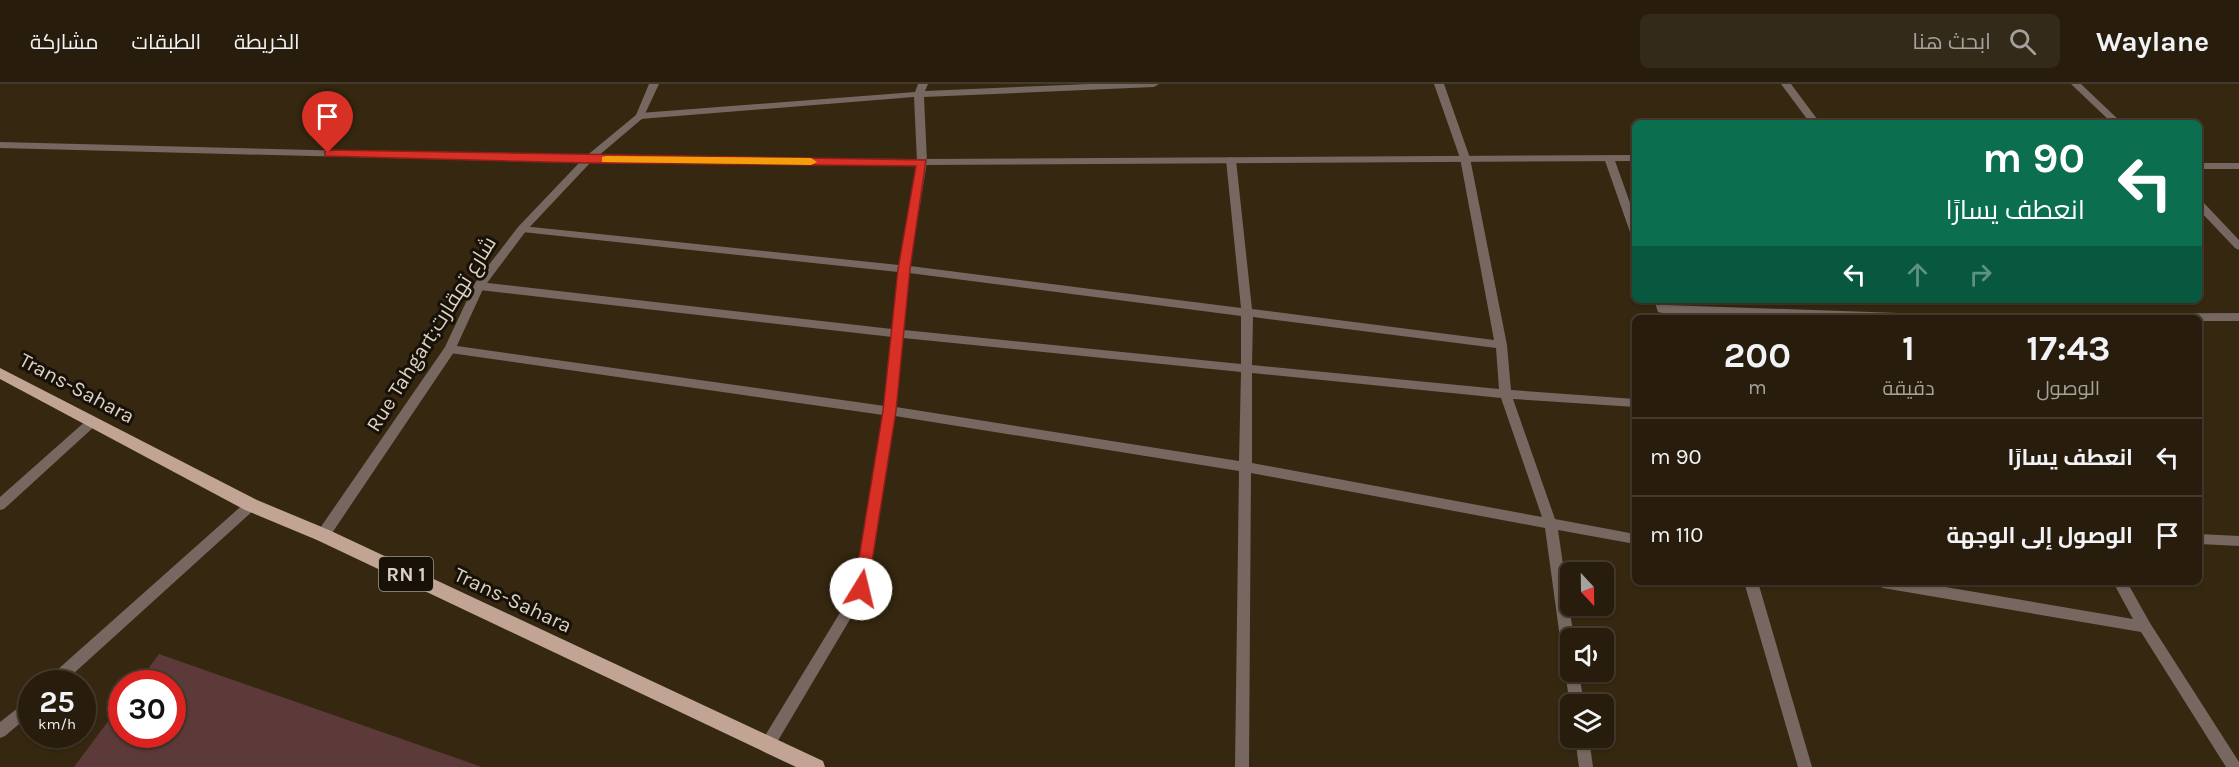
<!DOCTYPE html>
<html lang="ar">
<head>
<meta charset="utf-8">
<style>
	body { margin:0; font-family:Karla,Cairo,sans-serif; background:#342a1a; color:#f1f3f6; direction:rtl; height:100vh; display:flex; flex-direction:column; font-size:22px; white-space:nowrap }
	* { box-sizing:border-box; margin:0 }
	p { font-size:20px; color:#a5a29d }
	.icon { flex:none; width:33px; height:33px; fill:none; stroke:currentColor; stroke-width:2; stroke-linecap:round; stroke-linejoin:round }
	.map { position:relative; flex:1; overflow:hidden; direction:ltr }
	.panel { position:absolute; left:1632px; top:231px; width:570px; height:270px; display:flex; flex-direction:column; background:#281d0c; border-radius:9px; box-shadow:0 2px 4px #0004,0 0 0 2px #443b2d; direction:rtl }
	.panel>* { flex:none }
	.guide { position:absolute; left:1632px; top:36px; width:570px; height:183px; border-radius:9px; box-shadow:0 2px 4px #0004,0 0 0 2px #443b2d; direction:rtl; background:#0b6e4f; color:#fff; overflow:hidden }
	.needle { width:39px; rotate:158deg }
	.controls { position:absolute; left:1560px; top:478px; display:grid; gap:12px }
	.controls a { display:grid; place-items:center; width:54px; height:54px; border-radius:9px; background:#281d0c; box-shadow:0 2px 4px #0004,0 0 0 2px #443b2d; font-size:30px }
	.speed { position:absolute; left:18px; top:586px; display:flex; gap:12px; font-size:30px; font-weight:700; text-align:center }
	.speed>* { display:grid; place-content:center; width:78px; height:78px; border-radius:50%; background:#281d0c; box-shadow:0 2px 4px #0004,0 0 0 2px #443b2d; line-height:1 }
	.speed small { font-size:15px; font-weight:400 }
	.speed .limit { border:9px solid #d22; background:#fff; color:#111 }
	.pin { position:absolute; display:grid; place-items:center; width:51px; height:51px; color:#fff; margin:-62px -26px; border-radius:50% 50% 50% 0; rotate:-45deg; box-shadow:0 0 6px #0007 }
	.pin .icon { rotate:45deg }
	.me { position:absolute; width:66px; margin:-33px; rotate:9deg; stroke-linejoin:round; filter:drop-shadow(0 0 4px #0008) }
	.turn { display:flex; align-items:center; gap:21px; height:126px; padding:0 18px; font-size:27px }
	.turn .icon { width:78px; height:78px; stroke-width:2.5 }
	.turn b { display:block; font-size:42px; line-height:51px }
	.lanes { display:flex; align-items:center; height:57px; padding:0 18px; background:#0003; justify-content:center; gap:30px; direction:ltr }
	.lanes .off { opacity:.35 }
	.eta { display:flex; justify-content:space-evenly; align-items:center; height:102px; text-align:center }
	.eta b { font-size:36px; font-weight:700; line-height:42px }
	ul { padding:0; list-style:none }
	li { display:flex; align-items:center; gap:18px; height:78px; padding:0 18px; border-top:2px solid #443b2d }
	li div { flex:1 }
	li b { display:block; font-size:22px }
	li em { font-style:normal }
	header { display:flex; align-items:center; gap:36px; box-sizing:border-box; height:84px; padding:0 30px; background:#281d0c; border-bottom:2px solid #443b2d }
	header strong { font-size:28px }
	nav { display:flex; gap:33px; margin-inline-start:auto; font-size:21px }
	.search { width:420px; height:54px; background:#342a1a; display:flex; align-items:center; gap:15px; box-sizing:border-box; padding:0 21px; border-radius:9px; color:#a5a29d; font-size:22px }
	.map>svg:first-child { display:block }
	.green { fill:#5c3a39 }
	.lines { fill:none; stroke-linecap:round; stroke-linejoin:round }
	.service { fill:#766760; fill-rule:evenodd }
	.minor { fill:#766760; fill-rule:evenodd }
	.tertiary { fill:#766760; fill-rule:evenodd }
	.primary { fill:#c1a494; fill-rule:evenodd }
	.route { fill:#d93025; stroke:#8d1f18; stroke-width:1.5 }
	.slow { fill:#f59e0b }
	.labels { text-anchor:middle; stroke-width:6; stroke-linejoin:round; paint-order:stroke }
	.shield { fill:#181108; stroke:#a0988c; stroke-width:1.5 }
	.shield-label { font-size:20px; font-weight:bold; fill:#dbd2c4 }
	.street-label { font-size:21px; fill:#dbd2c4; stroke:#181108 }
</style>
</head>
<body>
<header>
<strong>Waylane</strong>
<div class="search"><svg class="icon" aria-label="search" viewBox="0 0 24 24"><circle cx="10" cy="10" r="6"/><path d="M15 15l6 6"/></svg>ابحث هنا</div>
<nav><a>الخريطة</a><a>الطبقات</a><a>مشاركة</a></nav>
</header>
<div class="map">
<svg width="2239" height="683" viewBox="0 0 2239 683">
	<rect width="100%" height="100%" fill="#352710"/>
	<polygon class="green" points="159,570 482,683 74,683 121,620 122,651 172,651 172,600 137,600"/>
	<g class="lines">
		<g class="service">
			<polygon points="92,333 96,335 98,338 96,341 4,425 0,426 0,413 88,335"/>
			<polygon points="251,416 255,417 257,421 255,425 62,600 45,600 47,595 247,417"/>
			<polygon points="32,613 32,629 5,652 0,654 0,638"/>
		</g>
		<g class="minor">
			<path d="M 918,0 L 928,0 L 925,7 L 1089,0 L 1159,0 L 1154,3 L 924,13 L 927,78 L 910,182 L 1241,224 L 1226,76 L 1231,73 L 1236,76 L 1252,225 L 1494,256 L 1460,74 L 1434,0 L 1444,0 L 1470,74 L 1507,261 L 1511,306 L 1635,315 L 1635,323 L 1513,315 L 1555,435 L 1635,450 L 1635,460 L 1558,446 L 1574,555 L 1570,555 L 1570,582 L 1565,580 L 1563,576 L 1545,444 L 1251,389 L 1249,683 L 1235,683 L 1239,387 L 895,332 L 868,505 L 773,665 L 768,667 L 763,665 L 761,660 L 763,655 L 855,504 L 883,331 L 450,269 L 444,265 L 450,261 L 885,322 L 892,253 L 479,206 L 474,202 L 479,198 L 892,245 L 898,188 L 522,148 L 517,145 L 522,142 L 899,181 L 917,78 L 914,13 L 640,35 L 635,32 L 640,29 L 915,8 ZM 909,189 L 1241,232 L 1241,280 L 904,246 ZM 1253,233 L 1496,264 L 1499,305 L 1252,281 ZM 903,254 L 1241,288 L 1239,377 L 896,323 ZM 1252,289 L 1501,314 L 1542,433 L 1252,379 Z"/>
			<polygon points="1781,0 1791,0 1820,39 1810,39"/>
			<polygon points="2071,0 2081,0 2122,39 2112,39"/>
			<polygon points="1609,71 1614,74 1635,133 1635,151 1630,148 1604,74"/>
			<polygon points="2199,117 2203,118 2239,156 2239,166 2235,164 2199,126"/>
			<polygon points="1654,216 1664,216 1666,221 1927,230 1933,234 1812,234 1662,229 1658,228"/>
			<polygon points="2239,229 2239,237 2199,237 2199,234 2041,234 2047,230"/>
			<polygon points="2199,450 2239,452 2239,462 2199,460"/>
			<polygon points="1744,498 1758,498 1812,683 1798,683"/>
			<polygon points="1876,498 1916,498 2133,535 2113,498 2127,498 2150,539 2239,678 2239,683 2226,683 2141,548 1883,504 1878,502"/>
			<polygon points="1570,582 1570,588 1579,588 1584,621 1570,621 1565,588 1567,584"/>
			<polygon points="1575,654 1589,654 1593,683 1579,683"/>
		</g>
		<g class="tertiary">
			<polygon points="649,0 659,0 643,34 597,73 922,75 1635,71 1635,77 922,81 590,79 526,147 484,203 454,268 328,455 323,456 318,455 317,451 318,447 445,263 475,199 518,143 579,79 0,64 0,58 585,73 636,31"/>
			<rect x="2199" y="79" width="40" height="6"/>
		</g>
		<polygon class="primary" points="0,284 257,416 329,446 823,677 825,683 796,683 317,456 245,426 0,295"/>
	</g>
	<polygon class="route" points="328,66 926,76 910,185 896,327 867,509 861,511 854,505 883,327 898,185 916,82 586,79 325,72 325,67"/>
	<polygon class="slow" points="606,72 811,74 817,78 811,81 602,78 602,73"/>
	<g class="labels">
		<rect class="shield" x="379" y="473" width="54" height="34" rx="4.5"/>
		<g class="shield-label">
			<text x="406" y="497">RN 1</text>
		</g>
		<g class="street-label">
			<text transform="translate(431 250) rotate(-58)" y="7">Rue Tahgart;شارع تهقارت</text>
			<text transform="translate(77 304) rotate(28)" y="7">Trans-Sahara</text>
			<text transform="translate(513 516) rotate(25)" y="7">Trans-Sahara</text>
		</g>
	</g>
</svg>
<div class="controls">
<a><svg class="needle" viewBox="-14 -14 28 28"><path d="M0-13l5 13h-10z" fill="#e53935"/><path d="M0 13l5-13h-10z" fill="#a5a29d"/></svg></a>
<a><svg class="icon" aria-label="sound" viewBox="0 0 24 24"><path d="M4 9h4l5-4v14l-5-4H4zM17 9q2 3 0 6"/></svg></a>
<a><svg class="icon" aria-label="layers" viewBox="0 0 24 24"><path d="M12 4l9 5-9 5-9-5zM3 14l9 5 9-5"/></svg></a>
</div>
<div class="speed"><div>25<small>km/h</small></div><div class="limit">30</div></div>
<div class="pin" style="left:328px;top:69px;background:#d93025"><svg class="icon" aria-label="arrive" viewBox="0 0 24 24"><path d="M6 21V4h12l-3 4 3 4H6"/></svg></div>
<svg class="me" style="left:861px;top:505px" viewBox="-20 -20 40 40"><circle r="19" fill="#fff"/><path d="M0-13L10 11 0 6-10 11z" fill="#d93025"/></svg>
<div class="guide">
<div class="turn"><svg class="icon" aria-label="left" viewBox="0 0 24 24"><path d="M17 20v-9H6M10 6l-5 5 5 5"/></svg><div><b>90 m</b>انعطف يسارًا</div></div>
<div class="lanes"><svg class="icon" aria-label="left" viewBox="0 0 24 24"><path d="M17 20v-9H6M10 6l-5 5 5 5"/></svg><svg class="icon off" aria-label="ahead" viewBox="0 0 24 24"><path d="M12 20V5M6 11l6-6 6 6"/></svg><svg class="icon off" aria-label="right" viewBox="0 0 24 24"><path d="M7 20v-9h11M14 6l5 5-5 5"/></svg></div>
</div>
<section class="panel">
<div class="eta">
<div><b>17:43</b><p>الوصول</p></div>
<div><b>1</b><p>دقيقة</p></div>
<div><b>200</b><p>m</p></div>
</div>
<ul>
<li><svg class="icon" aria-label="left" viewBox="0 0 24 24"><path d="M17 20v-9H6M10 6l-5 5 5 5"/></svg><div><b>انعطف يسارًا</b></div><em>90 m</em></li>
<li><svg class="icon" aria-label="arrive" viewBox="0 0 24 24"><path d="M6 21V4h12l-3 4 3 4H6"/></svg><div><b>الوصول إلى الوجهة</b></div><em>110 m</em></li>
</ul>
</section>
</div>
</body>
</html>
